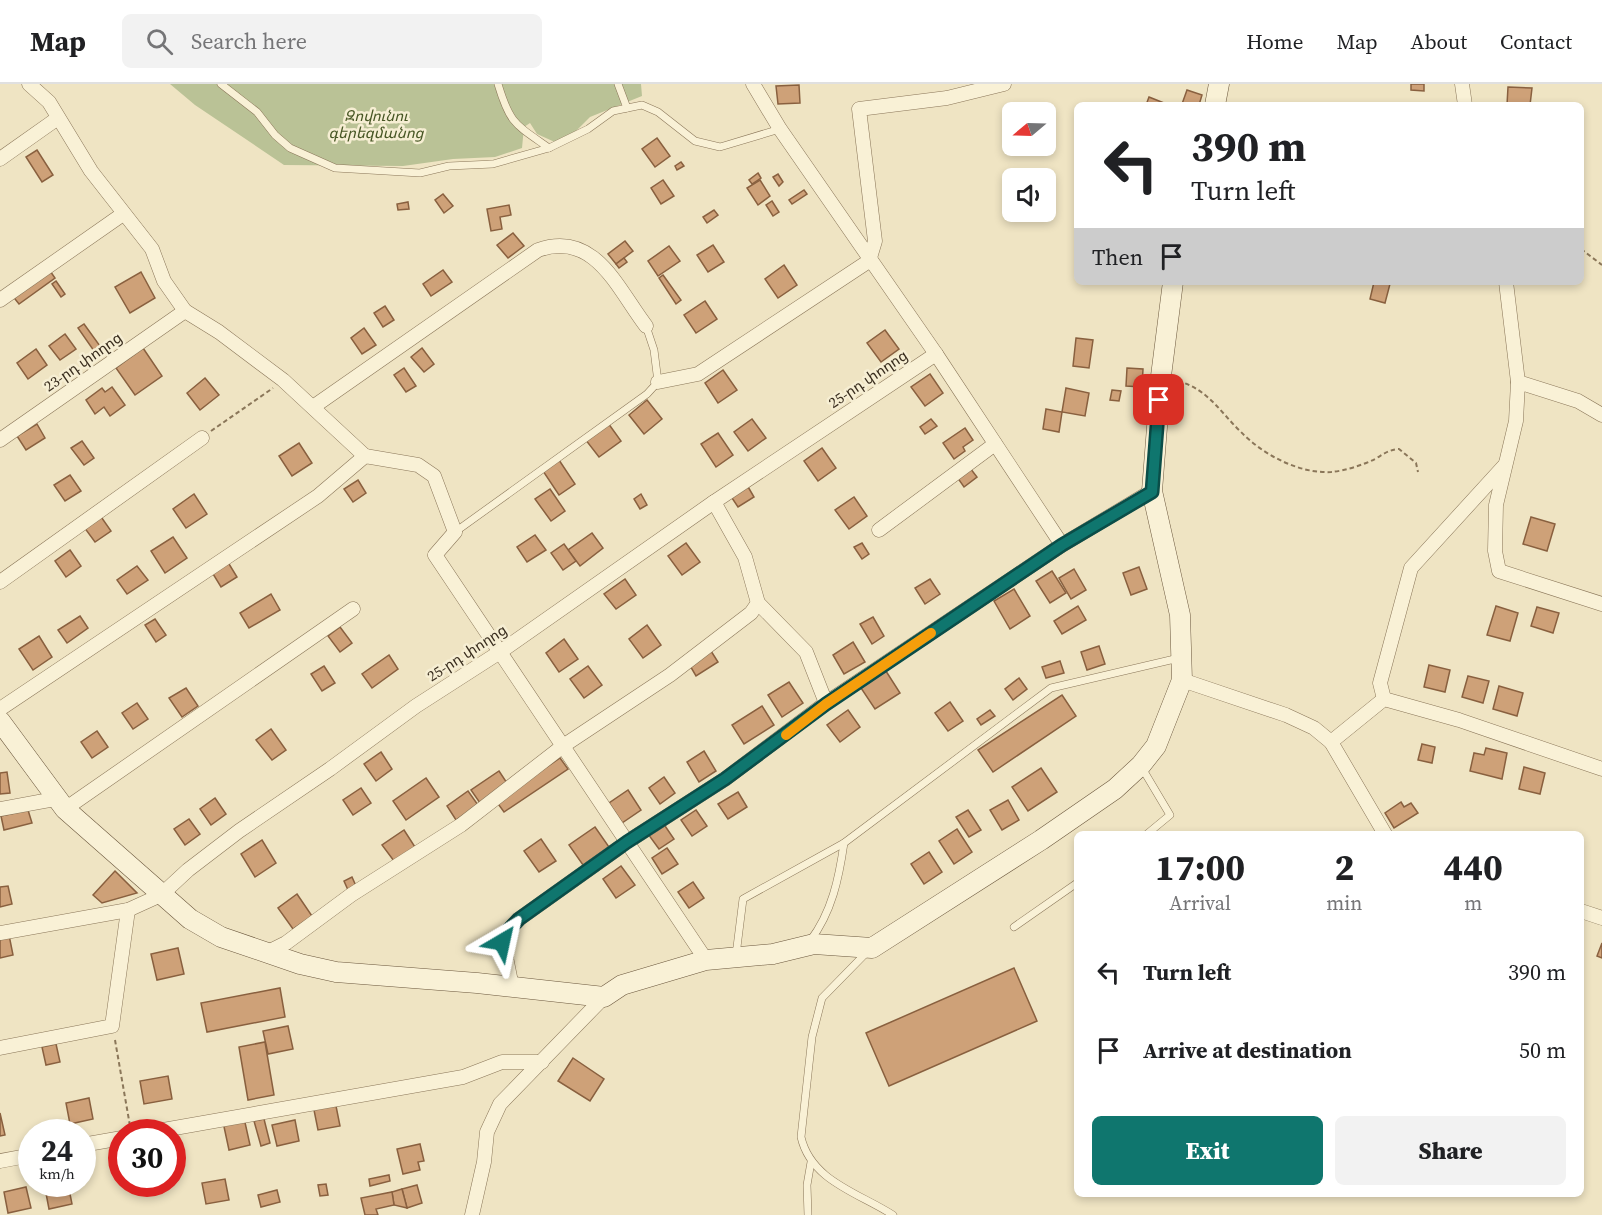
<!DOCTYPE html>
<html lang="en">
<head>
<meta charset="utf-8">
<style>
	body { margin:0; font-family:"Source Serif 4","Noto Sans Armenian",serif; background:#f2f2f2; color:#202124; height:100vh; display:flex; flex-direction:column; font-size:22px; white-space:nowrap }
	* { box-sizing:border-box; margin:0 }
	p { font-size:20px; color:#757577 }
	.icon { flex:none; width:33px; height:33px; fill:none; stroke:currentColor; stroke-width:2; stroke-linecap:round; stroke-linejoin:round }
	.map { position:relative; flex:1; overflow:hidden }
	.panel { position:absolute; left:1074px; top:747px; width:510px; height:366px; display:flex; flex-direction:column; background:#fff; border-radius:9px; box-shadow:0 3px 9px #0003 }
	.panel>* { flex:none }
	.hud { position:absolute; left:1074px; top:18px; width:510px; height:183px; border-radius:9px; box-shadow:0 3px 9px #0003; background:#fff; color:#202124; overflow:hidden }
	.needle { width:39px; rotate:251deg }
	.buttons { position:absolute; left:1002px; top:18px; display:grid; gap:12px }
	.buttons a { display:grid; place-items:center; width:54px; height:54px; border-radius:9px; background:#fff; box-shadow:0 3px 9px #0003; font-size:30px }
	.speed { position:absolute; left:18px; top:1035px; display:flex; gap:12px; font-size:30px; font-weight:700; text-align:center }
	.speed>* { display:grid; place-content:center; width:78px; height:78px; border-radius:50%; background:#fff; box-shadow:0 3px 9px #0003; line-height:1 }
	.speed small { font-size:15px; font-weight:400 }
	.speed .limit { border:9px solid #d22; background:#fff; color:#111 }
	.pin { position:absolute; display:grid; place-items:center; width:51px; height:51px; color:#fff; margin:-26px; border-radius:12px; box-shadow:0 3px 9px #0006 }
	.me { position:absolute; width:66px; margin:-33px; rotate:36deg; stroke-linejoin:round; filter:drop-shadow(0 0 4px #0008) }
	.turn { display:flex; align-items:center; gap:21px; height:126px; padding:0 18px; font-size:27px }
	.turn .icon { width:78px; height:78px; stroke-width:2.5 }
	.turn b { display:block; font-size:42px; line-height:51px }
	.then { display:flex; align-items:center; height:57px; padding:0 18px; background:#0003; gap:12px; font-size:22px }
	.eta { display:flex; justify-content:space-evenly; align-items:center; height:102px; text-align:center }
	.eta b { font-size:36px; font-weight:800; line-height:42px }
	.action { display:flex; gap:12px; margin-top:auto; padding:12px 18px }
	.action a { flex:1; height:69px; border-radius:9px; background:#0f766e; color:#fff; font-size:24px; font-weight:800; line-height:69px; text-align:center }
	.action a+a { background:#f2f2f2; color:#202124 }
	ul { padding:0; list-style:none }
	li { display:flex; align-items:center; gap:18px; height:78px; padding:0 18px }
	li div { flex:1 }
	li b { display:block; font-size:22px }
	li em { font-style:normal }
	header { display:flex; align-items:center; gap:36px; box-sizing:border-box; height:84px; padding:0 30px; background:#fff; border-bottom:2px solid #e0e0e0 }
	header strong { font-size:28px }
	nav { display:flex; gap:33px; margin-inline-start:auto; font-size:21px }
	.search { width:420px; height:54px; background:#f2f2f2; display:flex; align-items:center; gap:15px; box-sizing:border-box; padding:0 21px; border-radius:9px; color:#757577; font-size:22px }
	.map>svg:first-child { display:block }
	.cemetery { fill:#bac296 }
	.building { fill:#cea178; stroke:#89603f; stroke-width:1.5 }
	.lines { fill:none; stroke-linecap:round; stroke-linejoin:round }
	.lane-casing { stroke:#8a7659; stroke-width:8 }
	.street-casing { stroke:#8a7659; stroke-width:15 }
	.secondary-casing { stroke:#6b573d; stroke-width:21 }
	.path { stroke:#8a7659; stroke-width:2; stroke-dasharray:4.5 3; stroke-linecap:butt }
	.lane { stroke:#f9f1d6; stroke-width:7 }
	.street { stroke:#f9f1d6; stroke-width:14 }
	.secondary { stroke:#f9f1d6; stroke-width:20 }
	.route-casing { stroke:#0a4d48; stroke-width:15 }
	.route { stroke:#0f766e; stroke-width:10 }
	.slow { stroke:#f59e0b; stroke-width:10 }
	.labels { text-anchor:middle; stroke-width:5; stroke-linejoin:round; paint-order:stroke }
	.park-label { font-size:15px; font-style:italic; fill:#475624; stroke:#f6eed3 }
	.street-label { font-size:15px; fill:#392d1e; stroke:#f6eed3 }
</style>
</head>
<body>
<header>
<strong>Map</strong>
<div class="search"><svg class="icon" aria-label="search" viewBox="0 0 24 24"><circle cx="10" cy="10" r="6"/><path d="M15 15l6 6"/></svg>Search here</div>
<nav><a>Home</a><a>Map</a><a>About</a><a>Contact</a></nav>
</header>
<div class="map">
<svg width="1602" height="1131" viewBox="0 0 1602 1131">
	<rect width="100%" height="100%" fill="#efe4c3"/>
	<polygon class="cemetery" points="170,0 641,0 642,12 590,33 572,51 557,59 537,50 530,39 524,43 522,64 495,73 453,75 403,82 284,81 195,21"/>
	<g class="building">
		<polygon points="1411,0 1424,0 1424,7 1411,6"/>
		<polygon points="799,1 800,19 778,20 776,2"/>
		<polygon points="1508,3 1532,4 1530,21 1507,21"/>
		<polygon points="1187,6 1202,11 1199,21 1182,20"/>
		<polygon points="1149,13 1169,21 1146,21"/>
		<polygon points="657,54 670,72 655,83 642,65"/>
		<polygon points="37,66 53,91 42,98 26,73"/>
		<polygon points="681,78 684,82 677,86 675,82"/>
		<polygon points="758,89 761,94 752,100 749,96"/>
		<polygon points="778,90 783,98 779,102 773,93"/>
		<polygon points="663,96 674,112 661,120 651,104"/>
		<polygon points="760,96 770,112 758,121 747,104"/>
		<polygon points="804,106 807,110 792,120 789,116"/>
		<polygon points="443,110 453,122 444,129 435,116"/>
		<polygon points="772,117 779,128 773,132 766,121"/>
		<polygon points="408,118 409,125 398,126 397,120"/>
		<polygon points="509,121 511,131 500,133 502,145 491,147 487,125"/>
		<polygon points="714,126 718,131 707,139 703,133"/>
		<polygon points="513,149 524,162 508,174 497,161"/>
		<polygon points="625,157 633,167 616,180 608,170"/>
		<polygon points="713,161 724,178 708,188 697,171"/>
		<polygon points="669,162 680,177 658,192 648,177"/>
		<polygon points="624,174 627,178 619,184 616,180"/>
		<polygon points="784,181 797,201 778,214 765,195"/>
		<polygon points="48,184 55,194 19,220 11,210"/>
		<polygon points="443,186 452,198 431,212 423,200"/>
		<polygon points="141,188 155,214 130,229 115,203"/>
		<polygon points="663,191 681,216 676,220 659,194"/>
		<polygon points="56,197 65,210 61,213 52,200"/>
		<polygon points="1374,198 1390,200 1385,219 1370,215"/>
		<polygon points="705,217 717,235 696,249 684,231"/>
		<polygon points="385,222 394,236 383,243 374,229"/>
		<polygon points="84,240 100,262 94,267 78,244"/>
		<polygon points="364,244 376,261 362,270 351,254"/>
		<polygon points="885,246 899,265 881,278 867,259"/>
		<polygon points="65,250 76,265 60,276 49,262"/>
		<polygon points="1076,254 1093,256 1089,284 1073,282"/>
		<polygon points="143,264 162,292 135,311 116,284"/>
		<polygon points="422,264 434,280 424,288 411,273"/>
		<polygon points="36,265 47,281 28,295 17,279"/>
		<polygon points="404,284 416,302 406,308 394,291"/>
		<polygon points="1127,284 1143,285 1142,303 1126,302"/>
		<polygon points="723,286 737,306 718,319 705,299"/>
		<polygon points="930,290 943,309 925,322 911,303"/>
		<polygon points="205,294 219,311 200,326 187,309"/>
		<polygon points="112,303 125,321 110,332 104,323 95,330 86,316 102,304 105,308"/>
		<polygon points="1066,304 1089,309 1085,332 1062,328"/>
		<polygon points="1112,306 1121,307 1119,317 1110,316"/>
		<polygon points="647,316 662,335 644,350 629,331"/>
		<polygon points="1046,325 1062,328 1059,348 1043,345"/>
		<polygon points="752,335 766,354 748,367 734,348"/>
		<polygon points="931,335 937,342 925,350 920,343"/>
		<polygon points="608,339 621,357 599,373 585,355"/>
		<polygon points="37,340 45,354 26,366 17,352"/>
		<polygon points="965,344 973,356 963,363 965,367 954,375 943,359"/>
		<polygon points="718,349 733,371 716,383 701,360"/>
		<polygon points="82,357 94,374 84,381 71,364"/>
		<polygon points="299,359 312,379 292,392 279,372"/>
		<polygon points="822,364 836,384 818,397 804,377"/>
		<polygon points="559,376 575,400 559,411 543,387"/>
		<polygon points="970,384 977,393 964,403 957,393"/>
		<polygon points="70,391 81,407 65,417 54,401"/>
		<polygon points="358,396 366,409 353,418 344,405"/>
		<polygon points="747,401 754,413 738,423 730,411"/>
		<polygon points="550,405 565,427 551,437 535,415"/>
		<polygon points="194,410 207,430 186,444 173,425"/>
		<polygon points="641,410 647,421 640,425 634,415"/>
		<polygon points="854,413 867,432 849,445 835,426"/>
		<polygon points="97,427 111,447 95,458 81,439"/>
		<polygon points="1531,433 1555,440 1547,467 1523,460"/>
		<polygon points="592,449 603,464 580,482 568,466"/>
		<polygon points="535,451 546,466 527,478 517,463"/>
		<polygon points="173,453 187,474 165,489 151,467"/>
		<polygon points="686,459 700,478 682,491 668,472"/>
		<polygon points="862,459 869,470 862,475 854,463"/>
		<polygon points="564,460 576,477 563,486 551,469"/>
		<polygon points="70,466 81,482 66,493 55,477"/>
		<polygon points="226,475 237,493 221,503 210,485"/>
		<polygon points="137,482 148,496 127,510 117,496"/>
		<polygon points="1139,483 1147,505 1131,511 1123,489"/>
		<polygon points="1074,485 1086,506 1071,515 1059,494"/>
		<polygon points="1052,487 1066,509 1050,519 1036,497"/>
		<polygon points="625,495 636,511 616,525 604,510"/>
		<polygon points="930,495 940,510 925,520 915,504"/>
		<polygon points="1014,505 1030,532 1010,545 994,517"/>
		<polygon points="271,510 280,526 249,544 240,529"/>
		<polygon points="1078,522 1086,536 1062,550 1054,537"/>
		<polygon points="1496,522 1518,529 1510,557 1487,551"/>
		<polygon points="1537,523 1559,529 1553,549 1531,542"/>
		<polygon points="80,532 88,544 67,559 58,546"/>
		<polygon points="873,533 884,552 872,560 860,540"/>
		<polygon points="155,535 166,551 156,558 145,541"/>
		<polygon points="647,541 661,561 643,574 629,555"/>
		<polygon points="340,543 352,559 340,568 328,552"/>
		<polygon points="39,552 52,573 33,586 19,565"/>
		<polygon points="564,555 578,575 559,588 546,569"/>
		<polygon points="853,558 865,578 844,590 833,571"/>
		<polygon points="1099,562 1105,580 1087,586 1081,568"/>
		<polygon points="711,567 718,578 696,592 689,580"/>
		<polygon points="389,571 398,585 372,604 362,590"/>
		<polygon points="1060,577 1064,589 1046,594 1042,583"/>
		<polygon points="1429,581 1450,586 1445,608 1424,603"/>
		<polygon points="324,582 335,599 322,607 311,590"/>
		<polygon points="588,582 602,601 584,614 570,595"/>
		<polygon points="884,584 900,609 875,625 859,601"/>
		<polygon points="1468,592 1489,597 1483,619 1462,613"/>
		<polygon points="1019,594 1027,605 1013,616 1005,605"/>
		<polygon points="789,598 803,619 782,633 768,611"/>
		<polygon points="1499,602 1523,609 1517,632 1493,625"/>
		<polygon points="186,604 198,622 182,633 169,614"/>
		<polygon points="1062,611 1076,632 993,688 978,666"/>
		<polygon points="950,618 963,637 948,647 935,629"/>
		<polygon points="137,619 148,635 133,645 122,629"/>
		<polygon points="762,622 774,641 744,660 732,641"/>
		<polygon points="848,626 860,643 840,658 827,641"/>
		<polygon points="990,626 995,632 981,641 977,635"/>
		<polygon points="271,645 286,666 272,676 256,656"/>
		<polygon points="97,647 108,663 92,674 81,658"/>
		<polygon points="1422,660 1435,663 1432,679 1418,676"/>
		<polygon points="1486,664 1507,669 1502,695 1470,687 1474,669 1484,671"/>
		<polygon points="704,667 716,687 699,698 687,678"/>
		<polygon points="381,668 392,685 376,697 364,680"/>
		<polygon points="560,674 568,685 504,728 496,717"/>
		<polygon points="1524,683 1545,689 1540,710 1519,705"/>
		<polygon points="1041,684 1057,708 1028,727 1012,703"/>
		<polygon points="499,687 507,699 480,719 471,706"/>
		<polygon points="7,688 10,709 0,710 0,689"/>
		<polygon points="664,693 675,709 660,720 649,704"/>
		<polygon points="426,694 439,713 406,736 393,717"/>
		<polygon points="361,704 371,719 353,731 343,716"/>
		<polygon points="628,706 641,726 622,739 609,719"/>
		<polygon points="468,707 478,721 456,736 447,722"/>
		<polygon points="738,708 747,723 728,735 718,720"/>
		<polygon points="215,714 226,730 211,741 200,725"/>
		<polygon points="1008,716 1019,736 1002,746 990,726"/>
		<polygon points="1401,718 1404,723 1411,719 1418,729 1394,744 1385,729"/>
		<polygon points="28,726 32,739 4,746 1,732"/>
		<polygon points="696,726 707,742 692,752 681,736"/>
		<polygon points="968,726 981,746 969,753 956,733"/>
		<polygon points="189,735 200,750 185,761 174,745"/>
		<polygon points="663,739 674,755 659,765 648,750"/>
		<polygon points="595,743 609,763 583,781 569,761"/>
		<polygon points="957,745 972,768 954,780 939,757"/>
		<polygon points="404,746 415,763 394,777 382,761"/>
		<polygon points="541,755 556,777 539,788 524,767"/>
		<polygon points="262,756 276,779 255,793 241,770"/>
		<polygon points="667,764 678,780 662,790 652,774"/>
		<polygon points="929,768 942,788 924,800 911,780"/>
		<polygon points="621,782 635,801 616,814 603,795"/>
		<polygon points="115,787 137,809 102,819 93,811"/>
		<polygon points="352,793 356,802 348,806 344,797"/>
		<polygon points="693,798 704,814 689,824 678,808"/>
		<polygon points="8,802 12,820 0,823 0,803"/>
		<polygon points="297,810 312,832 293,845 278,824"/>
		<polygon points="9,851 13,871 0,874 0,853"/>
		<polygon points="1602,859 1602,874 1597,872"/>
		<polygon points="178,864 184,890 157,896 151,870"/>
		<polygon points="1014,884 1037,937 889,1002 866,949"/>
		<polygon points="280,904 285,933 207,948 201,919"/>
		<polygon points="288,942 293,965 268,970 263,947"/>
		<polygon points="265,958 274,1011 248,1016 239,963"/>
		<polygon points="56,960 60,978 46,981 42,963"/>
		<polygon points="573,974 604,995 590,1017 558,997"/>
		<polygon points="168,992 172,1015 144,1020 140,997"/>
		<polygon points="89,1014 93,1035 70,1040 66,1019"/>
		<polygon points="335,1017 340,1042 318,1046 313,1021"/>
		<polygon points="0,1029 5,1051 0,1052"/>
		<polygon points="244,1034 250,1061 229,1066 223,1038"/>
		<polygon points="264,1035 270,1059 261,1062 254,1037"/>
		<polygon points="295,1036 299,1057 277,1062 272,1041"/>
		<polygon points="420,1060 424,1077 418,1078 420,1086 403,1090 397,1065"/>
		<polygon points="389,1091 390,1097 370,1102 369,1095"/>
		<polygon points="225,1095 229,1116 206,1120 202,1099"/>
		<polygon points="68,1100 72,1120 49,1125 45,1104"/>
		<polygon points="326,1100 328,1111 320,1112 318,1101"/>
		<polygon points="417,1101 422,1119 407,1124 402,1105"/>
		<polygon points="26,1103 31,1124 8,1129 4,1108"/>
		<polygon points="402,1105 407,1124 394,1121 392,1108"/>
		<polygon points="277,1106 280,1118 261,1123 258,1111"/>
		<polygon points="392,1108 394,1121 376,1125 378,1131 365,1131 361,1114"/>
	</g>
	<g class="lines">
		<defs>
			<g id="lane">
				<path d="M 221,0 L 257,28 L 275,51 L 290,64 L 335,84 L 420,89 L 449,82 L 493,80 L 549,64 C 515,40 510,40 498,0"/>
				<polyline points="618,0 627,24"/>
				<polyline points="549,64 588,45 613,27 642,21 658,28 695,57 720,63 780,45"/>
				<polyline points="455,448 647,310 658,298 654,266 646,242"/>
				<polyline points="1142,684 1170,731 1147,750"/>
				<polyline points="1014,843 1077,799"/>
				<path d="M 810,857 C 832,828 839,794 844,759 L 1051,604 L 1179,574"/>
				<path d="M 868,867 L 822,914 L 812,953 L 801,1053 C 811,1097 859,1109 893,1131"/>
				<polyline points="736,871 743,815 844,759"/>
				<polyline points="808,1131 807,1101 811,1078"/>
			</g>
			<g id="street">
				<polyline points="29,0 49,18 91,87 152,165 164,197 185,227 219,248 283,296 365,372"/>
				<polyline points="753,0 780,45 936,270 1062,461"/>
				<polyline points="1462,0 1465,21"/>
				<polyline points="0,75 58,34"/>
				<polyline points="1506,198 1518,298 1516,337 1496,421 1495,467 1499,487 1602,520"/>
				<polyline points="0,216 123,130"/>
				<polyline points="658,298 698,290 869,177 875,157 859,25 947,14 1004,0"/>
				<polyline points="1518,298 1578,317 1602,331"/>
				<path d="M 313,323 L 538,166 C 595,146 617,204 646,242"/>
				<polyline points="0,356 185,227"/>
				<polyline points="714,418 745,473 758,519 806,568 826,619"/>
				<polyline points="879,446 995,360"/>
				<polyline points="0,498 202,354"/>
				<polyline points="1182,596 1286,631 1314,644 1331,658 1385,750"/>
				<polyline points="1384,615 1380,599 1411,484 1505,381"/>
				<polyline points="0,625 318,412 365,372 418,381 434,392 455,448 435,471 706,876"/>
				<polyline points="1331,658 1384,615 1459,636 1602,685"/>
				<polyline points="0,725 55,715"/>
				<polyline points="65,725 353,525"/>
				<polyline points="1581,827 1602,834"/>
				<polyline points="0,849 128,826 161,811 188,786 239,747 330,685 416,622 500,568 714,418 936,270"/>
				<polyline points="266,869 286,859 351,811 461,741 563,662 670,591 751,529 758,519"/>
				<polyline points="512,903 502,853 519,835 627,758 725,695 826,619 1062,461 1152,407"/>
				<polyline points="0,964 112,942 128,826"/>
				<polyline points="152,1048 463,993 502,978 542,978"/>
				<polyline points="82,1061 122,1054"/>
				<polyline points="0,1077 32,1071"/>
				<polyline points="472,1131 484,1078 487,1048 500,1020 604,913"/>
			</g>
			<g id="secondary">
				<polyline points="1215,21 1219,0"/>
				<polyline points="0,637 65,725 190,835 221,853 300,880 336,888 477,899 604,913 622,901 706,876 773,870 814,860 872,864 1041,756 1115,705 1141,681 1156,662 1182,596 1180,531 1152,407 1161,292 1173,198"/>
			</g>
		</defs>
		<use href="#lane" class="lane-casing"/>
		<use href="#street" class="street-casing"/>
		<use href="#secondary" class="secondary-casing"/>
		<g class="path">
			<polyline points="1581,165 1602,181"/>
			<path d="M 1178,297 C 1208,305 1220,328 1241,348 C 1262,370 1299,390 1331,388 C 1344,387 1363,381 1375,375 C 1384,370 1388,366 1399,365 L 1416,379 L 1418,388"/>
			<polyline points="211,347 273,304"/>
			<polyline points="115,956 130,1042"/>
		</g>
		<use href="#lane" class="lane"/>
		<use href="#street" class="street"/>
		<use href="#secondary" class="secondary"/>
	</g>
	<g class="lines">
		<defs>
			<polyline id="route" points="502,858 502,853 519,835 627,758 725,695 826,620 1062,461 1152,408 1159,316"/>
		</defs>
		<use href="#route" class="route-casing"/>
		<use href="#route" class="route"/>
		<polyline class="slow" points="786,651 826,620 931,549"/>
	</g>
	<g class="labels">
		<g class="park-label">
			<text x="376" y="37">Զովունու<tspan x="376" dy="17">գերեզմանոց</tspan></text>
		</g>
		<g class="street-label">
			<text transform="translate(83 278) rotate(-35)" y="5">23-րդ փողոց</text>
			<text transform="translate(868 295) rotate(-34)" y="5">25-րդ փողոց</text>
			<text transform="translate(467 569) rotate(-33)" y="5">25-րդ փողոց</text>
		</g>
	</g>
</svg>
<div class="buttons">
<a><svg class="needle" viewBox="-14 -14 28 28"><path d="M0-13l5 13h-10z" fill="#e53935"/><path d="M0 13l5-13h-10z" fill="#757577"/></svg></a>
<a><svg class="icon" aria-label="sound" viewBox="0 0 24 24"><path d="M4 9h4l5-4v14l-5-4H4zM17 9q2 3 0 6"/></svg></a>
</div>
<div class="speed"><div>24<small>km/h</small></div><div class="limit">30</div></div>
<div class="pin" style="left:1159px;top:316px;background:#d93025"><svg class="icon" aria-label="arrive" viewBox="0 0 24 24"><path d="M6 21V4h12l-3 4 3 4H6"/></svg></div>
<svg class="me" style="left:502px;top:858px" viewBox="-20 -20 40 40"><path d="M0-17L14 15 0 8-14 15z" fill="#0f766e" stroke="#fff" stroke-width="4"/></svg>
<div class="hud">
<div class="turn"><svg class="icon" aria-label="left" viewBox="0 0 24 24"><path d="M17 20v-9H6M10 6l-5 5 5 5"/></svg><div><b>390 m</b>Turn left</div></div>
<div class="then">Then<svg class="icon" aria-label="arrive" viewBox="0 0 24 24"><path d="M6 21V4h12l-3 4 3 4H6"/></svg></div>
</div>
<section class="panel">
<div class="eta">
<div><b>17:00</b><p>Arrival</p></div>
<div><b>2</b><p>min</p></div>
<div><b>440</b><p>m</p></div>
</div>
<ul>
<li><svg class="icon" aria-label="left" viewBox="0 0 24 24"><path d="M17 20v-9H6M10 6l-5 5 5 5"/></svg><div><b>Turn left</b></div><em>390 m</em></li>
<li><svg class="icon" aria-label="arrive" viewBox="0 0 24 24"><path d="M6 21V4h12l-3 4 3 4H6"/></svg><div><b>Arrive at destination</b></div><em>50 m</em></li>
</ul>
<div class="action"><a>Exit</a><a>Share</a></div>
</section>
</div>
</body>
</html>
